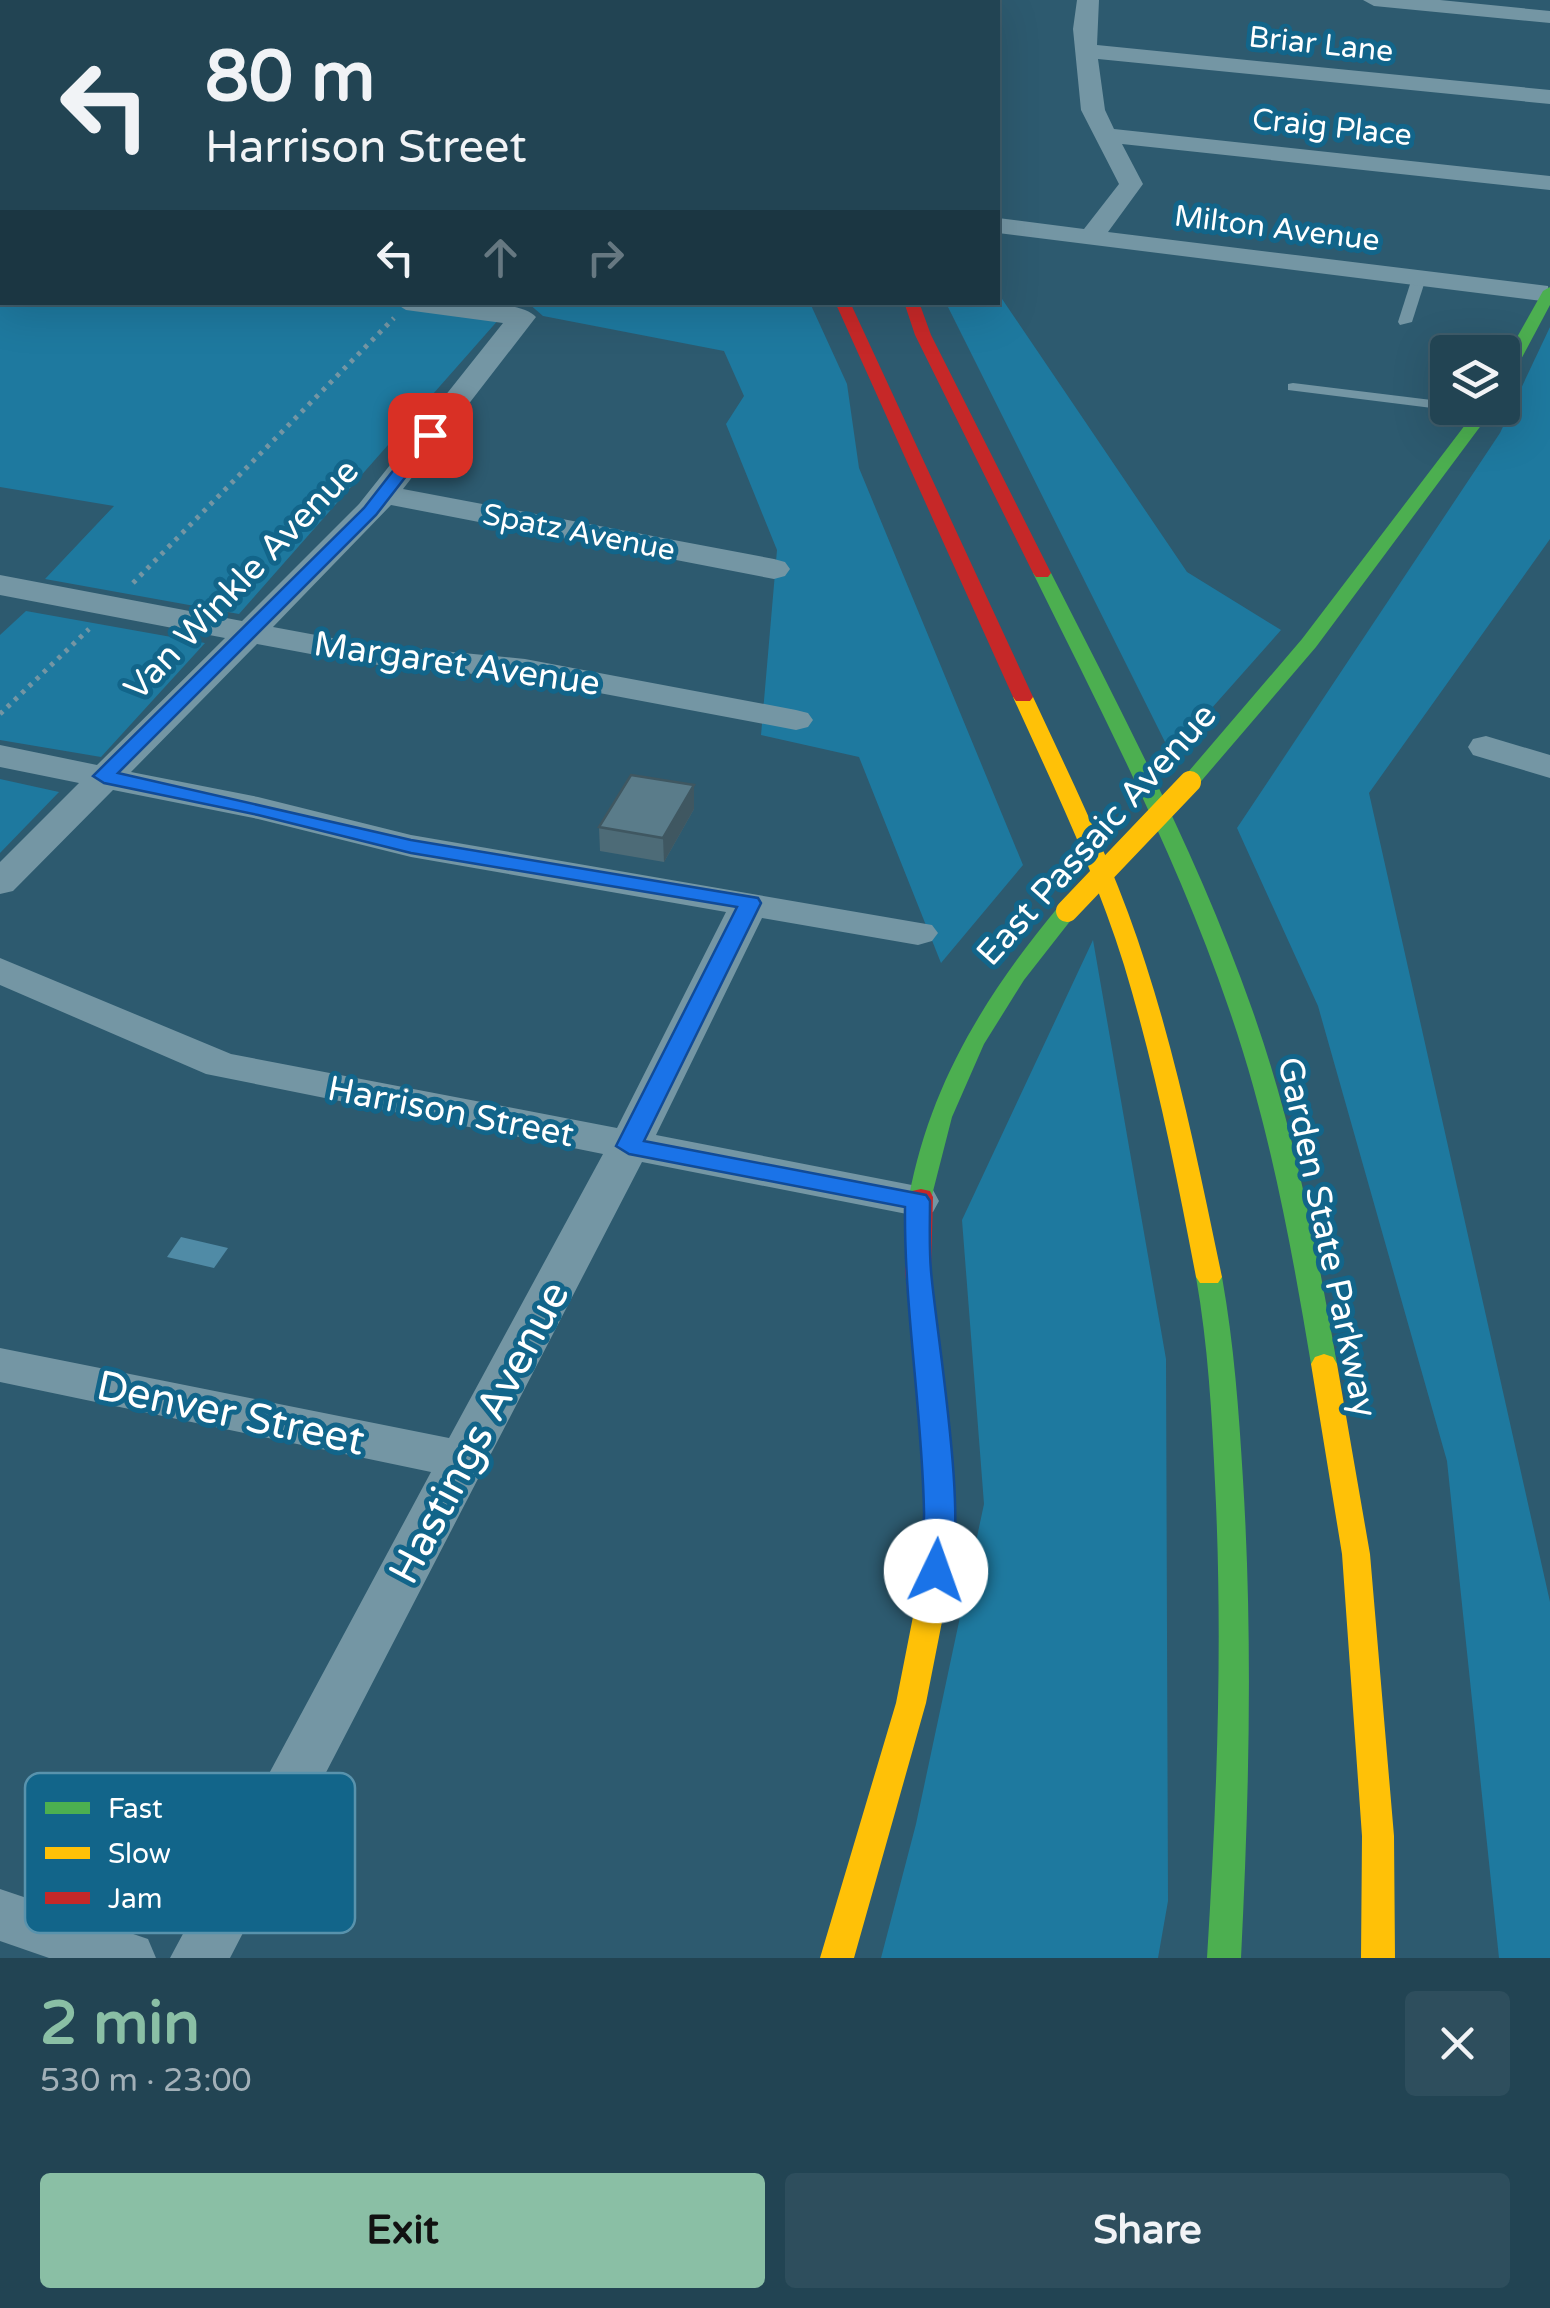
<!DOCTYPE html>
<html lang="en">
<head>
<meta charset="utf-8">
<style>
	body { margin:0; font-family:"Varela Round",sans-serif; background:#2e4e5d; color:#f1f3f6; height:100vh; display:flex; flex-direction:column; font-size:38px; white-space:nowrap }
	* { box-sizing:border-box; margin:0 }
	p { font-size:32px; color:#a2b0b8 }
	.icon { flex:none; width:55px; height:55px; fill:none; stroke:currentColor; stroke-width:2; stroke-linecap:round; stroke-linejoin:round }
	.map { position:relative; height:1958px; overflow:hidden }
	.details { display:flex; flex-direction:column; background:#224453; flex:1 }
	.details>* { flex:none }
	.top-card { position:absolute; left:0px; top:0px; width:1000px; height:305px; box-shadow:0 10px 40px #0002,0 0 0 2px #3f5c6a; background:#224453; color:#f1f3f6; overflow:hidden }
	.tools { position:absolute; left:1430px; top:335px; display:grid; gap:20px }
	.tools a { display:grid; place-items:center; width:90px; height:90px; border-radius:10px; background:#224453; box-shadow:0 10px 40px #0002,0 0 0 2px #3f5c6a; font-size:50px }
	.pin { position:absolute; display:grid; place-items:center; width:85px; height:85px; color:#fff; margin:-42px; border-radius:20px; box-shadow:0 5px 15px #0006 }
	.me { position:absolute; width:110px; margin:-55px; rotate:3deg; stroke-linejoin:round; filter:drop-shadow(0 0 8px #0008) }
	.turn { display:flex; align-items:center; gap:35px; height:210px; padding:0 40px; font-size:45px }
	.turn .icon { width:130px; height:130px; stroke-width:2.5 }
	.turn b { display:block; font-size:70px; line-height:85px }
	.lanes { display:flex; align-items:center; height:95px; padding:0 40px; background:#0003; justify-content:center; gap:50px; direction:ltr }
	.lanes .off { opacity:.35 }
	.round { display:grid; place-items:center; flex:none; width:105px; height:105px; border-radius:10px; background:#2e4e5d }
	.head { display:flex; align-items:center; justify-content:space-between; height:170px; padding:0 40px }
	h1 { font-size:60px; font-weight:700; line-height:75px; color:#8abfa5 }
	.button { display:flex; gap:20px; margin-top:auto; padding:20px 40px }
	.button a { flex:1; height:115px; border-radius:10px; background:#8abfa5; color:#111; font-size:40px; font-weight:700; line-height:115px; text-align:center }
	.button a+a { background:#2e4e5d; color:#f1f3f6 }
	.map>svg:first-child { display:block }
	.green { fill:#1e799f }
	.water { fill:#508ba6 }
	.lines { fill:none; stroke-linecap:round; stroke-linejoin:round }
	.path { stroke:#7496a4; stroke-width:5; stroke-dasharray:4 6; stroke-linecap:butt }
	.lane { fill:#7496a4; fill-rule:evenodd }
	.street { fill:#7496a4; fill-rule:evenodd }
	.fast { fill:#4caf50; fill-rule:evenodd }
	.slow { fill:#ffc107; fill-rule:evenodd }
	.jam { fill:#c62828; fill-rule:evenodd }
	.slow-bridge { stroke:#ffc107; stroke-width:22 }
	.wall { fill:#4d6b77 }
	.shaded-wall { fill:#3f5761 }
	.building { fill:#5a7c8a; stroke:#3f5761; stroke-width:2.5 }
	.route { fill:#1a73e8; stroke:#114b97; stroke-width:2.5 }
	.labels { text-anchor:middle; stroke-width:10; stroke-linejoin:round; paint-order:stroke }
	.far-street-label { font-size:30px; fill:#fff; stroke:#12658a }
	.street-label { font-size:35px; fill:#fff; stroke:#12658a }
	.near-street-label { font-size:42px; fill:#fff; stroke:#12658a }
	.key { fill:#12658a; stroke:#5993ad; stroke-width:2.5 }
	.key-label { font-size:28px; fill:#fff }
</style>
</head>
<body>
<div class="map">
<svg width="1550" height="1958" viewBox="0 0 1550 1958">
	<rect width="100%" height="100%" fill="#2d5a6f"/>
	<g class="green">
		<polygon points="0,263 2,302 370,302 500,318 239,614 45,579 114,506 0,487"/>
		<polygon points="998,293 1187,572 1281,630 1171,754 946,303 998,302"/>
		<polygon points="528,303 810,303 847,384 859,468 1023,865 941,963 859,757 761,735 777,550 726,424 744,396 724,351 543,316"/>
		<polygon points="1550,327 1550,539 1369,793 1550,1602 1550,1958 1499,1958 1447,1461 1318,1006 1237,828 1500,433"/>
		<polygon points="26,611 205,643 101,757 0,740 0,635"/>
		<polygon points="0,779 59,792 0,853"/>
		<polygon points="1093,940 1166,1359 1168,1901 1158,1958 881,1958 916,1824 984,1504 962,1220"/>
	</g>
	<polygon class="water" points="181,1237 228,1248 214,1268 167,1257"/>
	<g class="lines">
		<g class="path">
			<polyline points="133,583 394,318"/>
			<polyline points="0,714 89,629"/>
		</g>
		<g class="lane">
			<polygon points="1419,274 1426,278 1412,322 1400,325 1398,322 1412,278"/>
			<polygon points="1293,383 1448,402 1448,408 1454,408 1448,410 1288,390 1288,384"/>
		</g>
		<g class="street">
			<polygon points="1077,0 1099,0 1097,45 1550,90 1550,104 1098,59 1105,110 1114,129 1550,176 1550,190 1122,144 1143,184 1108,232 1548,286 1550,302 998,233 998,218 1084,229 1119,184 1081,110 1073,29"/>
			<polygon points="1363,0 1440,0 1550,11 1550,23 1374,6"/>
			<polygon points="0,48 2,49 2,63 0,62"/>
			<rect x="0" y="131" width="2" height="14"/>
			<rect x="0" y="245" width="2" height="16"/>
			<path d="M 393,302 C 422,302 518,296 536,317 L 403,489 L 774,559 L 785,562 L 790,569 L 785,576 L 774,579 L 391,505 L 273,627 L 359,643 L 525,659 L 796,710 L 808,713 L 813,720 L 808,727 L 796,730 L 525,679 L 359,663 L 257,644 L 131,772 L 258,797 L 411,835 L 932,925 L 938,933 L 932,941 L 918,945 L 762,918 L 656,1135 L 917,1186 L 933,1190 L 939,1201 L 933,1212 L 917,1216 L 642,1162 L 230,1958 L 170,1958 L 431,1472 L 0,1382 L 0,1348 L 449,1438 L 603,1154 L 206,1074 L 0,985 L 0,958 L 231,1054 L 617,1128 L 726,912 L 411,857 L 258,819 L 113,790 L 13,891 L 0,894 L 0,862 L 79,783 L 0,767 L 0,745 L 97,765 L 225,638 L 0,595 L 0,575 L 242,621 L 359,504 L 503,323 L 406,310 Z"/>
			<polygon points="1486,736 1550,755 1550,778 1473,755 1468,747 1473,739"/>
			<polygon points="0,1889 148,1939 156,1958 49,1958 0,1941"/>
		</g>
		<g class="fast">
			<rect x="813" y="0" width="12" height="2"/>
			<rect x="863" y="0" width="12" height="2"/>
			<polygon points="1550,287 1550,305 1510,380 1502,385 1502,364 1543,291"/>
			<polygon points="1478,408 1494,408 1316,647 1197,786 1183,786 1180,782 1183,778 1302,639"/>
			<path d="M 1042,568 L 1051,573 C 1123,715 1199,858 1252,1009 C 1293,1124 1316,1244 1337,1364 L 1333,1371 L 1324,1374 L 1315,1371 L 1311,1364 C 1291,1244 1269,1124 1229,1009 C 1178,859 1103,715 1033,573 Z"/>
			<path d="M 1067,904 L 1078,911 L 1024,980 L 984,1044 L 952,1117 L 930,1203 L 912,1203 L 909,1197 C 930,1084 986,994 1059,906 Z"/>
			<path d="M 1209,1268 L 1218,1271 L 1222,1277 C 1234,1344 1239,1412 1243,1480 C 1253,1640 1249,1799 1241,1958 L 1207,1958 C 1217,1800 1223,1641 1215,1483 C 1212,1414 1208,1345 1196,1277 L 1200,1271 Z"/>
		</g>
		<g class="slow">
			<path d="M 1023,691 L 1033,697 C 1074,785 1117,872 1146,965 C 1179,1067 1200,1172 1222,1277 L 1218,1283 L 1200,1283 L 1196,1277 C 1176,1172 1155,1067 1124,965 C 1095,872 1053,785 1013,697 Z"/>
			<polygon points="1324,1354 1333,1357 1337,1364 1370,1554 1394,1836 1395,1958 1361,1958 1362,1836 1342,1554 1311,1364 1315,1357"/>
			<polygon points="935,1569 945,1573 950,1581 926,1703 854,1958 820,1958 896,1703 920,1581 925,1573"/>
		</g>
		<g class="jam">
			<polygon points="835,302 850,302 1033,697 1030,701 1016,701 1013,697"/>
			<polygon points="904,302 919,302 931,335 1051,573 1048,577 1036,577 1033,573 915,335"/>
			<polygon points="921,1189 930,1191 933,1197 931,1270 954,1479 950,1581 945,1589 935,1593 925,1589 920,1581 926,1479 905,1270 909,1197 912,1191"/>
		</g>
		<polyline class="slow-bridge" points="1067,911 1190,782"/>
	</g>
	<polygon class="wall" points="694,785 694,809 664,862 600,851 599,827"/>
	<polygon class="shaded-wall" points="694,785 694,809 664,862 663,838"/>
	<polygon class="building" points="631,775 694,785 663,838 599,827"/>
	<path class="route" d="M 424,431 L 438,435 L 376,515 L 118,773 L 411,840 L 758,898 L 761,903 L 644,1141 L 926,1195 L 930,1201 C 930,1224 929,1248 931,1271 C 936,1332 971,1533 947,1579 L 936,1583 L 926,1579 C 917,1563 925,1530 924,1511 C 922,1409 904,1309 905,1207 L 629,1154 L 616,1146 L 737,907 L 411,853 L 258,815 L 104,783 L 93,776 L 364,508 Z"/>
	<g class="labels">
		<g class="far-street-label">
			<text transform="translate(1321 44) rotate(6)" y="10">Briar Lane</text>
			<text transform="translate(1332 127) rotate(6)" y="10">Craig Place</text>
			<text transform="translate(1277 228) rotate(7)" y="10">Milton Avenue</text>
			<text transform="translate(579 532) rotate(11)" y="10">Spatz Avenue</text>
		</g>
		<g class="street-label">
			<text transform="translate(241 579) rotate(-46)" y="12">Van Winkle Avenue</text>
			<text transform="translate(457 663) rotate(8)" y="12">Margaret Avenue</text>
			<text transform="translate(1096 834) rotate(-48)" y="12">East Passaic Avenue</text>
			<text transform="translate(451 1111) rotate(11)" y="12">Harrison Street</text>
			<text transform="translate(1328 1237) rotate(78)" y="12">Garden State Parkway</text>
		</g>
		<g class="near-street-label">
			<text transform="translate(231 1412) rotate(12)" y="15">Denver Street</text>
			<text transform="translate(478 1432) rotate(-62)" y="15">Hastings Avenue</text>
		</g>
	</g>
	<rect x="25" y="1773" width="330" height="160" rx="15" class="key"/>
	<rect x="45" y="1802" width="45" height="12" fill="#4caf50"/>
	<rect x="45" y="1847" width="45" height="12" fill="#ffc107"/>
	<rect x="45" y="1892" width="45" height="12" fill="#c62828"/>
	<g class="key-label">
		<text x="108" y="1818">Fast</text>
		<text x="108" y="1863">Slow</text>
		<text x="108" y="1908">Jam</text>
	</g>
</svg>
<div class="tools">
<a><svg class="icon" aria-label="layers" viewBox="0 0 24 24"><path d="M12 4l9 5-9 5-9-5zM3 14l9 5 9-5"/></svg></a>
</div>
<div class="pin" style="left:430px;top:435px;background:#d93025"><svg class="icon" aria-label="arrive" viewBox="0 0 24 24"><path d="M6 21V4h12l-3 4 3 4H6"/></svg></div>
<svg class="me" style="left:936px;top:1571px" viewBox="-20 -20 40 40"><circle r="19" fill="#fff"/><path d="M0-13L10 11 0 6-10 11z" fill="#1a73e8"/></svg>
<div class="top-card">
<div class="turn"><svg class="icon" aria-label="left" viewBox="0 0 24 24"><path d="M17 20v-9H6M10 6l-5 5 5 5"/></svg><div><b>80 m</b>Harrison Street</div></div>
<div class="lanes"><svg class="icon" aria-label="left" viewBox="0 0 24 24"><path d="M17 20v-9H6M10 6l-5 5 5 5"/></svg><svg class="icon off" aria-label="ahead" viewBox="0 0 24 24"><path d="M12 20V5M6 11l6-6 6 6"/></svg><svg class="icon off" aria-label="right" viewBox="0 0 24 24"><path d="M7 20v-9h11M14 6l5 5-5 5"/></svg></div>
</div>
</div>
<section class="details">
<div class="head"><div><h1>2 min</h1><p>530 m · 23:00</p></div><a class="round"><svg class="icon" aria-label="close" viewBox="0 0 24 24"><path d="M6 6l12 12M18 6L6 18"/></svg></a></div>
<div class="button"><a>Exit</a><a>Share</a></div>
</section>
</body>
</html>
